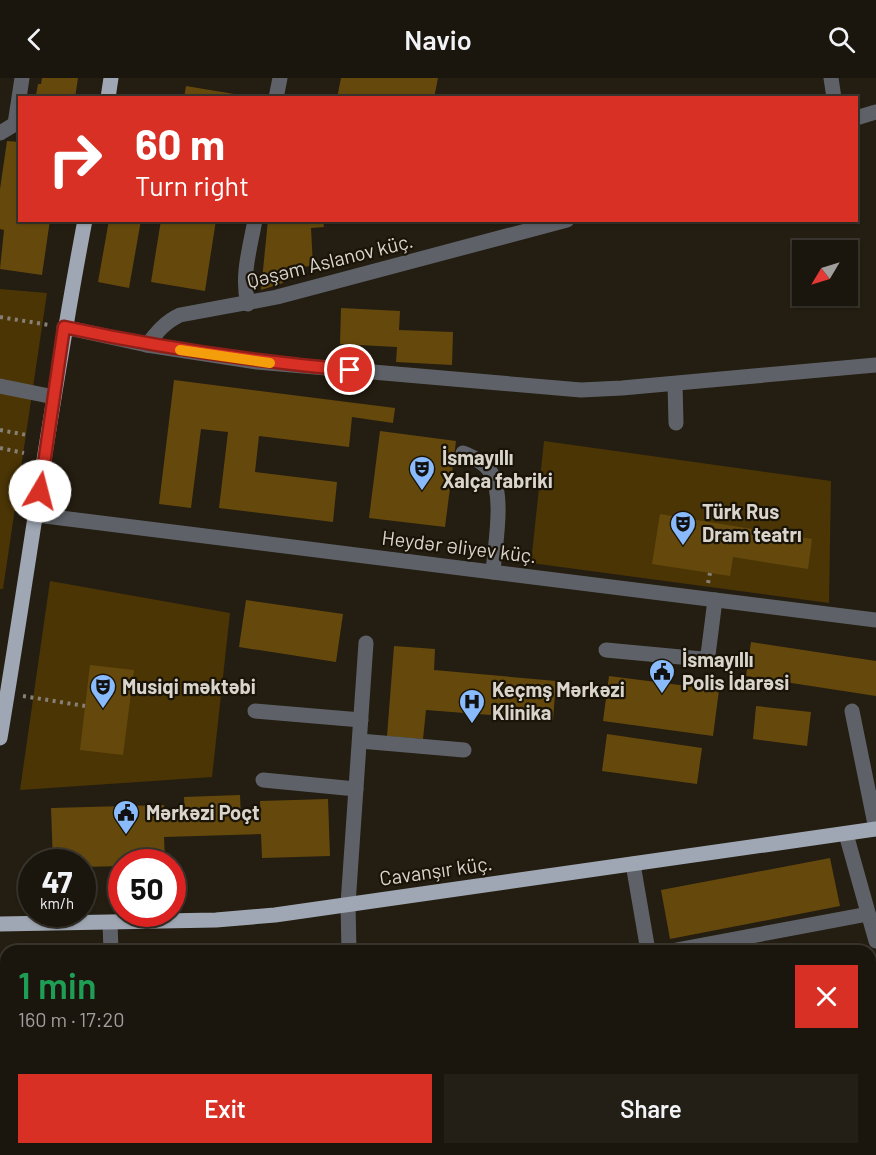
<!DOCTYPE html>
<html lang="en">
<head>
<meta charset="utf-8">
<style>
	body { margin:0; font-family:Barlow,sans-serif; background:#241f16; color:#f1f3f6; height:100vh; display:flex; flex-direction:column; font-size:22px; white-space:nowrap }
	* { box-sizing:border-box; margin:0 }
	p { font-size:20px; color:#a09f9d }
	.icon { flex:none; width:33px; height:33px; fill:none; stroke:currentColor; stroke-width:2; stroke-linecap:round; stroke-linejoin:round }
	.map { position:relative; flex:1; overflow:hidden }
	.drawer { position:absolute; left:0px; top:867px; width:876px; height:210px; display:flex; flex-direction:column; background:#1b160d; border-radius:18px 18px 0 0; box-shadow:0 2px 4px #0004,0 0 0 2px #39352e }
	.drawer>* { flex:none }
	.hud { position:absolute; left:18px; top:18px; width:840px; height:126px; border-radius:0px; box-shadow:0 2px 4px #0004,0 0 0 2px #39352e; background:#d93025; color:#fff; overflow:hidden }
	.needle { width:39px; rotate:232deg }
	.controls { position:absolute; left:792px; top:162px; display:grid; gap:12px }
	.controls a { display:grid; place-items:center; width:66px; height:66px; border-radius:0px; background:#1b160d; box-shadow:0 2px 4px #0004,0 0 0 2px #39352e; font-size:30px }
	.speed { position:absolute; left:18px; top:771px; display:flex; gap:12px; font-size:30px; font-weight:700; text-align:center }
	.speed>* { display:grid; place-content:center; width:78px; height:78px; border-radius:50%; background:#1b160d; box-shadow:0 2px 4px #0004,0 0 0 2px #39352e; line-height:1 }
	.speed small { font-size:15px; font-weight:400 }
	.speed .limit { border:9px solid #d22; background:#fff; color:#111 }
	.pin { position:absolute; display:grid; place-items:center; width:51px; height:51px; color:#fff; margin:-26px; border:3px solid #fff; border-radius:50%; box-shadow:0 2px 6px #0007 }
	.me { position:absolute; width:66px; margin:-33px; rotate:8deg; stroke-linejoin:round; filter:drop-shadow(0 0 4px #0008) }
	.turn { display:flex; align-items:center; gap:21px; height:126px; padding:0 18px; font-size:27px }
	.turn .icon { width:78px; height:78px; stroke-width:2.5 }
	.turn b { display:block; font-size:42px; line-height:51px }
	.round { display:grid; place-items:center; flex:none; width:63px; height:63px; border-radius:0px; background:#241f16 }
	.head { display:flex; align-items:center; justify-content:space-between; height:102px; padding:0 18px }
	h1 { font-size:36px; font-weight:600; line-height:45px; color:#1e9e55 }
	.button { display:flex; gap:12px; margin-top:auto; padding:12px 18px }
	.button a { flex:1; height:69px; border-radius:0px; background:#d93025; color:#fff; font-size:24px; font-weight:600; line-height:69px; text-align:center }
	.button a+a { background:#241f16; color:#f1f3f6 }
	header { display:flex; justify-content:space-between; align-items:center; height:78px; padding:0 18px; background:#1b160d; font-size:27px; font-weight:600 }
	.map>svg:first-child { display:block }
	.green { fill:#4b3505 }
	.building { fill:#65490c }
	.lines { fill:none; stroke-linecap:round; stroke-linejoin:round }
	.path { stroke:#868076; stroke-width:4; stroke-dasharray:3 4.5; stroke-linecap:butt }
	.minor { stroke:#5e6268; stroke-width:15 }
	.major { stroke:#9ea7b3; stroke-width:15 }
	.route-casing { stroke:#8d1f18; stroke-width:15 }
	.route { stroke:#d93025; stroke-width:10 }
	.slow { stroke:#f59e0b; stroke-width:10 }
	.labels { text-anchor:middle; stroke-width:4.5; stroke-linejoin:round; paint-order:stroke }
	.street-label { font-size:20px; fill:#d9d4cc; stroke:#1a1408 }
	.poi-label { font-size:20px; font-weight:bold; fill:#d9d4cc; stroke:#1a1408; text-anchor:start }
</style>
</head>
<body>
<header><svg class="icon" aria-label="back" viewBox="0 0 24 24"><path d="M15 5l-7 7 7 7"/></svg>Navio<svg class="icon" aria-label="search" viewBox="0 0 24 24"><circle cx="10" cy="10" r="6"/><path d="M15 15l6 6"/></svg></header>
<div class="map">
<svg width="876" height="1077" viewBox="0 0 876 1077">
	<rect width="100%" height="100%" fill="#241d11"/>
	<g class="green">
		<polygon points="0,211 47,215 3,511 0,511"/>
		<polygon points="544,363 831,403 829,525 531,485"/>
		<polygon points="50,503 230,535 212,699 20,712"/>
	</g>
	<g class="building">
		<polygon points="42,0 78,0 75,20 38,20 39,18 36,17 38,6 41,6"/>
		<polygon points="341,0 438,0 434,20 337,20"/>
		<polygon points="186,8 240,17 239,20 184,20"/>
		<polygon points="7,63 20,64 20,142 50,142 42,197 0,191 4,152 0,151 0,111"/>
		<polygon points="109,142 141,142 129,210 98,204"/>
		<polygon points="161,142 216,142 205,213 151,204"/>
		<polygon points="268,142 323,142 324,149 311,150 313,188 282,190 283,205 261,212"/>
		<polygon points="341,230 400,233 399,252 453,254 452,287 396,284 397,269 340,266"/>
		<polygon points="174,302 395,330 393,345 352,339 349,369 259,358 255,394 337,404 333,444 219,430 228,354 201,351 191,430 159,426"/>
		<polygon points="380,353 456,363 445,449 369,440"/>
		<polygon points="660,436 812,461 808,491 733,479 730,498 652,486"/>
		<polygon points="246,522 343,536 336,584 239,569"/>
		<polygon points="751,564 876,583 876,618 746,598"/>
		<polygon points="394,568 435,571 434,592 556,603 553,642 426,632 423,661 387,658"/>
		<polygon points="90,587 134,592 123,677 80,672"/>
		<polygon points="609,598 719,612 713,658 603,643"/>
		<polygon points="756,628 811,634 807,668 753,661"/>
		<polygon points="607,656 702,670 697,706 602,693"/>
		<polygon points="240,717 241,742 261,741 260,723 328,721 330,778 262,780 261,756 164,759 165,784 122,784 122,788 82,789 82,784 53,784 51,730 164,727 164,741 185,741 184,719"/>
		<polygon points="830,780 840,828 670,861 661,812"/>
	</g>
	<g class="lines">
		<g class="path">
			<polyline points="0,239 49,247"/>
			<polyline points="0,352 27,357"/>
			<polyline points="0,370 24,375"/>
			<polyline points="708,505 710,495"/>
			<polyline points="23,618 85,628"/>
		</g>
		<g class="minor">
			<polyline points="831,0 834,20"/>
			<polyline points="276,20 280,0"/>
			<polyline points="856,40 876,34"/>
			<polyline points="15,46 22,0"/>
			<polyline points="0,55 15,46 20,46"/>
			<path d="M 248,226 C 241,198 250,170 255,142"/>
			<polyline points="64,249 147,267 257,284 581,312 622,310 876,287"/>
			<path d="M 147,267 C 157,254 165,244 180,237 L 277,219 L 567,142"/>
			<polyline points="675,306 676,345"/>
			<polyline points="0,308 54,319"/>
			<path d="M 463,375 C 473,379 484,384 490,393 C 505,417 495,466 493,494"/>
			<polyline points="37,437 876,542"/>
			<polyline points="606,572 702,581 708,577 715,522"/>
			<polyline points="255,633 361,642"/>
			<polyline points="852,633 876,751"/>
			<polyline points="360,663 464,672"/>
			<polyline points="263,702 356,711"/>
			<polyline points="846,756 876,863"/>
			<polyline points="633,786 648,873"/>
			<polyline points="110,845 111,873"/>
			<polyline points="349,873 348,826 366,565"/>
			<polyline points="671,873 868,836"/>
			<polyline points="381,1071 383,1077"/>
			<polyline points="680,1071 681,1077"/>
		</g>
		<g class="major">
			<polyline points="108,20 111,0"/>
			<path d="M 0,660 C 29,487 52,314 85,142"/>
			<polyline points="0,846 216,842 275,837 876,751"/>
		</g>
	</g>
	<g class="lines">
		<defs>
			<path id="route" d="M 40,413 L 64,249 C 161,270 251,283 350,292"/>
		</defs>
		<use href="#route" class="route-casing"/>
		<use href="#route" class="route"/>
		<polyline class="slow" points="180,272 270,285"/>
	</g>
	<defs>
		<symbol id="theatre-pin" viewBox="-11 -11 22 30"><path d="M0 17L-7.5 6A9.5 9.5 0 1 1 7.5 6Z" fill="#89bafc" stroke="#1a1408"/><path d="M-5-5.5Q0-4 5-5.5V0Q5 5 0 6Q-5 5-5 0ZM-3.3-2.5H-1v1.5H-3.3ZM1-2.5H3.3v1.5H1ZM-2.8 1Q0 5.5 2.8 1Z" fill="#111"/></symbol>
		<symbol id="civic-pin" viewBox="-11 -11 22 30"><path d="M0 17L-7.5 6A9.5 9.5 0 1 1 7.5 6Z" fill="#89bafc" stroke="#1a1408"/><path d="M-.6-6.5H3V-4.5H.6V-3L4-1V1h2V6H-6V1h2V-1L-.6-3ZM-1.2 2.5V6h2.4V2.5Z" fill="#111"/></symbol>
		<symbol id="hospital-pin" viewBox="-11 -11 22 30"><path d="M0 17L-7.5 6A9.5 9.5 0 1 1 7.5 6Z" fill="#89bafc" stroke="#1a1408"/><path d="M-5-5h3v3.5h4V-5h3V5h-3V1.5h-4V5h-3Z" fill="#111"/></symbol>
	</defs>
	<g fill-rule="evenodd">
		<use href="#theatre-pin" x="407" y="376" width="30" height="40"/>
		<use href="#theatre-pin" x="668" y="431" width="30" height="40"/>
		<use href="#civic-pin" x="647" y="579" width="30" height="40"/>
		<use href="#theatre-pin" x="88" y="594" width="30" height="40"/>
		<use href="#hospital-pin" x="457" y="609" width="30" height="40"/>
		<use href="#civic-pin" x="111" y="720" width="30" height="40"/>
	</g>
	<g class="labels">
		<g class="street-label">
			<text transform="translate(330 183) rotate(-14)" y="7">Qəşəm Aslanov küç.</text>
			<text transform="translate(459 469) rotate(7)" y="7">Heydər Əliyev küç.</text>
			<text transform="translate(436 793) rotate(-8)" y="7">Cavanşır küç.</text>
		</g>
		<g class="poi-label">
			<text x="442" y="387">İsmayıllı<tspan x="442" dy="23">Xalça fabriki</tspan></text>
			<text x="702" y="441">Türk Rus<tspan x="702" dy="23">Dram teatrı</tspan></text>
			<text x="682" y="589">İsmayıllı<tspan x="682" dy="23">Polis İdarəsi</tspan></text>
			<text x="122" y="616">Musiqi məktəbi</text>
			<text x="492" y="619">Keçmş Mərkəzi<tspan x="492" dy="23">Klinika</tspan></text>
			<text x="146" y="742">Mərkəzi Poçt</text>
		</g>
	</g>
</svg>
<div class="controls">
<a><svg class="needle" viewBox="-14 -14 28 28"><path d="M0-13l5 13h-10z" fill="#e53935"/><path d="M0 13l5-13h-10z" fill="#a09f9d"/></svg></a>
</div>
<div class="speed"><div>47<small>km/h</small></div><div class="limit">50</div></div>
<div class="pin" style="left:350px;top:292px;background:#d93025"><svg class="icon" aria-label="arrive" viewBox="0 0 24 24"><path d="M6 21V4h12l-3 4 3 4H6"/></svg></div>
<svg class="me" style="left:40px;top:413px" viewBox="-20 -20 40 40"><circle r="19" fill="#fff"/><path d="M0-13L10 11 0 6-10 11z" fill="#d93025"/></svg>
<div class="hud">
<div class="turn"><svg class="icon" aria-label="right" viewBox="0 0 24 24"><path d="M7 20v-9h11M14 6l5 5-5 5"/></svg><div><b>60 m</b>Turn right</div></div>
</div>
<section class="drawer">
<div class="head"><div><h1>1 min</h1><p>160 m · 17:20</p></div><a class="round" style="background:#d93025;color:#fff"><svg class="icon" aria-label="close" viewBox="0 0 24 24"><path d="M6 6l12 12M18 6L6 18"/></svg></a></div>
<div class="button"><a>Exit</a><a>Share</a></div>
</section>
</div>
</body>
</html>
